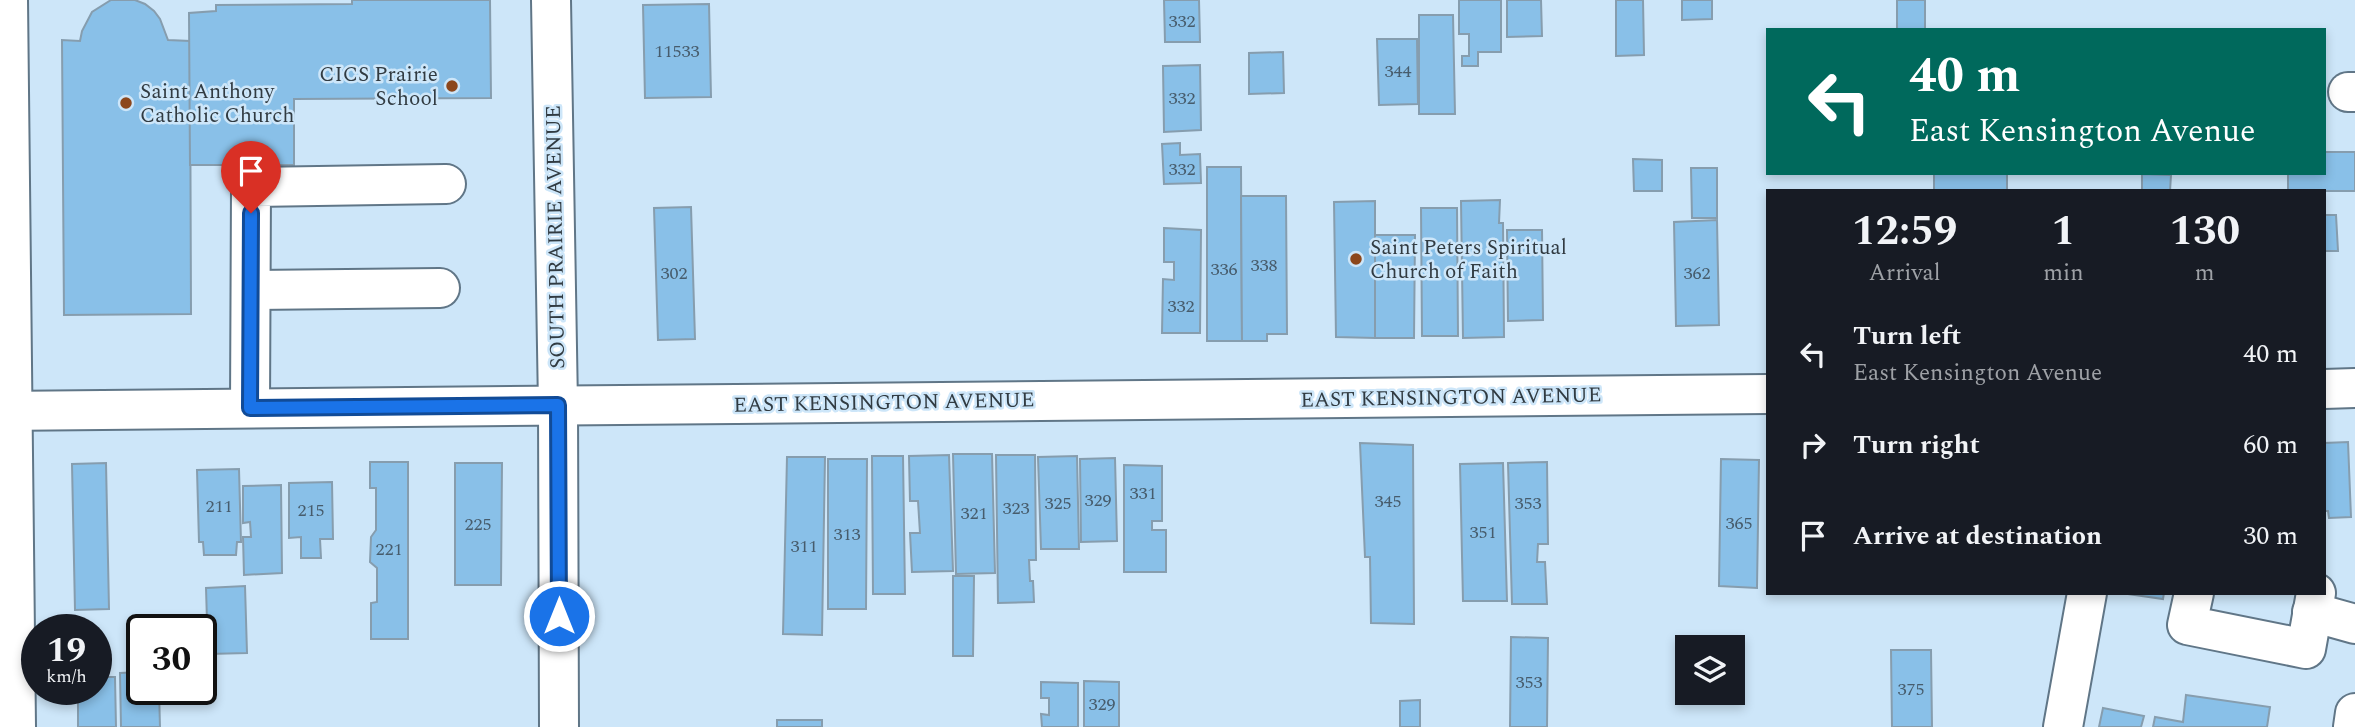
<!DOCTYPE html>
<html lang="en">
<head>
<meta charset="utf-8">
<style>
	body { margin:0; font-family:Spectral,serif; background:#242831; color:#f1f3f6; height:100vh; display:flex; flex-direction:column; font-size:26px; white-space:nowrap }
	* { box-sizing:border-box; margin:0 }
	p { font-size:23px; color:#9ea1a6 }
	.icon { flex:none; width:38px; height:38px; fill:none; stroke:currentColor; stroke-width:2; stroke-linecap:round; stroke-linejoin:round }
	.map { position:relative; flex:1; overflow:hidden }
	.panel { position:absolute; left:1766px; top:189px; width:560px; height:406px; display:flex; flex-direction:column; background:#171b24; border-radius:0px; box-shadow:0 4px 10px #0003 }
	.panel>* { flex:none }
	.top-card { position:absolute; left:1766px; top:28px; width:560px; height:147px; border-radius:0px; box-shadow:0 4px 10px #0003; background:#00695c; color:#fff; overflow:hidden }
	.tools { position:absolute; left:1675px; top:635px; display:grid; gap:14px }
	.tools a { display:grid; place-items:center; width:70px; height:70px; border-radius:0px; background:#171b24; box-shadow:0 4px 10px #0003; font-size:35px }
	.speed { position:absolute; left:21px; top:614px; display:flex; gap:14px; font-size:35px; font-weight:700; text-align:center }
	.speed>* { display:grid; place-content:center; width:91px; height:91px; border-radius:50%; background:#171b24; box-shadow:0 4px 10px #0003; line-height:1 }
	.speed small { font-size:18px; font-weight:400 }
	.speed .limit { border:4px solid #111; border-radius:10px; background:#fff; color:#111 }
	.pin { position:absolute; display:grid; place-items:center; width:60px; height:60px; color:#fff; margin:-72px -30px; border-radius:50% 50% 50% 0; rotate:-45deg; box-shadow:0 0 7px #0007 }
	.pin .icon { rotate:45deg }
	.me { position:absolute; width:77px; margin:-38px; rotate:0deg; stroke-linejoin:round; filter:drop-shadow(0 0 5px #0008) }
	.turn { display:flex; align-items:center; gap:24px; height:147px; padding:0 28px; font-size:32px }
	.turn .icon { width:91px; height:91px; stroke-width:2.5 }
	.turn b { display:block; font-size:49px; line-height:60px }
	.eta { display:flex; justify-content:space-evenly; align-items:center; height:119px; text-align:center }
	.eta b { font-size:42px; font-weight:700; line-height:49px }
	ul { padding:0; list-style:none }
	li { display:flex; align-items:center; gap:21px; height:91px; padding:0 28px }
	li div { flex:1 }
	li b { display:block; font-size:26px }
	li em { font-style:normal }
	.map>svg:first-child { display:block }
	.building { fill:#89c0e8; stroke:#869dae; stroke-width:2 }
	.lines { fill:none; stroke-linecap:round; stroke-linejoin:round }
	.minor-casing { stroke:#607687; stroke-width:42 }
	.minor { stroke:#fff; stroke-width:38 }
	.route-casing { stroke:#114b97; stroke-width:18 }
	.route { stroke:#1a73e8; stroke-width:12 }
	.poi-dot { fill:#8c471c; stroke:#cde6f9; stroke-width:2.5 }
	.labels { text-anchor:middle; stroke-width:5; stroke-linejoin:round; paint-order:stroke }
	.number-label { font-size:18px; fill:#475c6c }
	.poi-label { font-size:21px; fill:#313b42; stroke:#cde6f9; text-anchor:start }
	.street-label { font-size:21px; fill:#313b42; stroke:#cde6f9 }
</style>
</head>
<body>
<div class="map">
<svg width="2355" height="727" viewBox="0 0 2355 727">
	<rect width="100%" height="100%" fill="#cde6f9"/>
	<g class="building">
		<polygon points="111,0 135,0 145,4 154,11 160,19 168,40 190,41 191,314 64,315 62,40 80,41 82,31 92,12"/>
		<polygon points="352,0 490,0 491,98 294,99 294,165 190,165 189,13 216,11 216,5 352,4"/>
		<polygon points="1164,0 1199,0 1200,42 1165,42"/>
		<polygon points="1459,0 1501,0 1501,52 1478,52 1478,66 1462,66 1462,56 1469,56 1469,34 1459,34"/>
		<polygon points="1507,0 1541,0 1542,36 1507,37"/>
		<polygon points="1616,0 1643,0 1644,55 1616,56"/>
		<polygon points="1682,0 1712,0 1712,19 1682,20"/>
		<rect x="1897" y="0" width="28" height="30"/>
		<polygon points="709,4 711,97 645,98 643,5"/>
		<polygon points="1419,15 1453,15 1455,114 1419,114"/>
		<polygon points="1377,39 1417,39 1418,104 1379,105"/>
		<polygon points="1283,52 1284,93 1249,94 1249,53"/>
		<polygon points="1200,65 1201,130 1164,132 1163,66"/>
		<polygon points="1180,143 1180,155 1200,154 1201,183 1164,184 1162,144"/>
		<polygon points="2324,152 2355,152 2355,191 2288,191 2288,173 2324,173"/>
		<polygon points="1633,159 1662,160 1662,191 1634,191"/>
		<polygon points="1207,167 1241,167 1242,341 1207,341"/>
		<polygon points="1691,168 1717,168 1717,218 1692,218"/>
		<rect x="1934" y="173" width="73" height="18"/>
		<polygon points="2142,174 2171,175 2170,191 2142,191"/>
		<polygon points="1241,196 1286,196 1287,334 1267,334 1267,341 1242,341"/>
		<polygon points="1500,200 1499,223 1503,223 1504,337 1463,338 1461,201"/>
		<polygon points="1375,201 1375,338 1336,337 1334,202"/>
		<polygon points="691,207 695,339 658,340 654,208"/>
		<polygon points="1421,208 1457,208 1458,336 1422,336"/>
		<polygon points="2324,215 2336,215 2338,251 2324,251"/>
		<polygon points="1717,220 1719,325 1676,326 1674,222"/>
		<polygon points="1164,228 1201,230 1200,333 1162,333 1163,279 1174,280 1174,262 1164,262"/>
		<polygon points="1507,230 1542,230 1543,320 1508,321"/>
		<polygon points="1375,235 1415,235 1414,338 1375,338"/>
		<polygon points="2348,442 2351,517 2329,518 2328,511 2324,511 2324,443"/>
		<polygon points="1360,443 1413,445 1414,624 1371,623 1370,557 1365,557"/>
		<polygon points="953,454 992,454 995,573 956,574"/>
		<polygon points="949,455 953,571 912,572 910,533 920,533 918,501 910,501 909,456"/>
		<polygon points="996,455 1035,455 1036,560 1029,560 1030,581 1033,581 1034,602 998,603"/>
		<polygon points="872,456 903,456 905,594 873,594"/>
		<polygon points="1077,456 1079,549 1041,549 1038,457"/>
		<polygon points="787,457 825,457 822,635 783,634"/>
		<polygon points="1115,458 1117,541 1081,542 1080,459"/>
		<polygon points="828,459 867,459 866,609 828,609"/>
		<polygon points="1721,459 1759,460 1757,588 1719,586"/>
		<polygon points="370,462 408,462 408,639 371,639 371,603 377,602 377,568 370,562 371,537 376,530 376,488 370,488"/>
		<polygon points="1547,462 1548,544 1538,544 1537,562 1545,562 1547,604 1512,604 1508,463"/>
		<polygon points="106,463 109,609 75,610 72,464"/>
		<polygon points="455,463 502,463 501,585 455,585"/>
		<polygon points="1503,463 1507,601 1463,601 1460,464"/>
		<polygon points="1124,465 1162,466 1162,521 1152,521 1152,530 1166,530 1166,572 1124,572"/>
		<polygon points="239,469 241,542 237,542 236,555 204,555 203,542 199,542 197,470"/>
		<polygon points="332,482 333,539 320,539 321,558 301,558 301,537 289,538 289,483"/>
		<polygon points="281,485 282,573 244,575 243,537 251,537 250,522 243,523 243,486"/>
		<polygon points="953,576 974,576 973,656 953,656"/>
		<polygon points="245,586 247,653 208,654 206,588"/>
		<polygon points="2121,593 2164,593 2163,599"/>
		<polygon points="1511,637 1548,638 1547,727 1510,727"/>
		<polygon points="1891,650 1931,650 1932,727 1892,727"/>
		<polygon points="142,672 142,690 159,690 160,727 121,727 120,673"/>
		<polygon points="96,677 115,677 116,727 78,727 78,690 96,690"/>
		<polygon points="1084,681 1119,682 1119,727 1084,727"/>
		<polygon points="1041,682 1078,683 1078,727 1042,727 1041,714 1049,715 1049,698 1041,698"/>
		<polygon points="2186,695 2270,707 2267,727 2153,727 2155,717 2183,722"/>
		<polygon points="1420,700 1420,727 1400,727 1400,701"/>
		<polygon points="2103,708 2144,716 2141,727 2099,727"/>
		<rect x="777" y="720" width="45" height="7"/>
	</g>
	<g class="lines">
		<defs>
			<g id="minor">
				<polyline points="8,0 16,727"/>
				<polyline points="551,0 558,405 559,727"/>
				<polyline points="2348,92 2355,92"/>
				<polyline points="251,290 440,288"/>
				<polyline points="2324,389 2355,388"/>
				<polyline points="250,408 251,187 446,184"/>
				<polyline points="0,411 1768,394"/>
				<polyline points="2194,593 2187,625 2306,649 2316,593"/>
				<polyline points="2312,612 2355,624"/>
				<polyline points="2063,727 2087,593"/>
				<polyline points="2353,727 2355,713"/>
			</g>
		</defs>
		<use href="#minor" class="minor-casing"/>
		<use href="#minor" class="minor"/>
	</g>
	<g class="lines">
		<defs>
			<polyline id="route" points="251,213 250,408 558,405 559,616"/>
		</defs>
		<use href="#route" class="route-casing"/>
		<use href="#route" class="route"/>
	</g>
	<g class="poi-dot">
		<circle cx="452" cy="86" r="7"/>
		<circle cx="126" cy="103" r="7"/>
		<circle cx="1356" cy="259" r="7"/>
	</g>
	<g class="labels">
		<g class="number-label">
			<text x="1182" y="27">332</text>
			<text x="677" y="57">11533</text>
			<text x="1398" y="77">344</text>
			<text x="1182" y="104">332</text>
			<text x="1182" y="175">332</text>
			<text x="1264" y="271">338</text>
			<text x="1224" y="275">336</text>
			<text x="674" y="279">302</text>
			<text x="1697" y="279">362</text>
			<text x="1181" y="312">332</text>
			<text x="1143" y="499">331</text>
			<text x="1098" y="506">329</text>
			<text x="1388" y="507">345</text>
			<text x="1058" y="509">325</text>
			<text x="1528" y="509">353</text>
			<text x="219" y="512">211</text>
			<text x="1016" y="514">323</text>
			<text x="311" y="516">215</text>
			<text x="974" y="519">321</text>
			<text x="1739" y="529">365</text>
			<text x="478" y="530">225</text>
			<text x="1483" y="538">351</text>
			<text x="847" y="540">313</text>
			<text x="804" y="552">311</text>
			<text x="389" y="555">221</text>
			<text x="1529" y="688">353</text>
			<text x="1911" y="695">375</text>
			<text x="1102" y="710">329</text>
		</g>
		<g class="poi-label">
			<text x="438" y="81" text-anchor="end">CICS Prairie<tspan x="438" dy="24">School</tspan></text>
			<text x="140" y="98">Saint Anthony<tspan x="140" dy="24">Catholic Church</tspan></text>
			<text x="1370" y="254">Saint Peters Spiritual<tspan x="1370" dy="24">Church of Faith</tspan></text>
		</g>
		<g class="street-label">
			<text transform="translate(555 237) rotate(-91)" y="7">SOUTH PRAIRIE AVENUE</text>
			<text transform="translate(1451 397) rotate(-1)" y="7">EAST KENSINGTON AVENUE</text>
			<text transform="translate(884 402) rotate(-1)" y="7">EAST KENSINGTON AVENUE</text>
		</g>
	</g>
</svg>
<div class="tools">
<a><svg class="icon" aria-label="layers" viewBox="0 0 24 24"><path d="M12 4l9 5-9 5-9-5zM3 14l9 5 9-5"/></svg></a>
</div>
<div class="speed"><div>19<small>km/h</small></div><div class="limit">30</div></div>
<div class="pin" style="left:251px;top:213px;background:#d93025"><svg class="icon" aria-label="arrive" viewBox="0 0 24 24"><path d="M6 21V4h12l-3 4 3 4H6"/></svg></div>
<svg class="me" style="left:559px;top:616px" viewBox="-20 -20 40 40"><circle r="17" fill="#1a73e8" stroke="#fff" stroke-width="3"/><path d="M0-11L8 9 0 5-8 9z" fill="#fff"/></svg>
<div class="top-card">
<div class="turn"><svg class="icon" aria-label="left" viewBox="0 0 24 24"><path d="M17 20v-9H6M10 6l-5 5 5 5"/></svg><div><b>40 m</b>East Kensington Avenue</div></div>
</div>
<section class="panel">
<div class="eta">
<div><b>12:59</b><p>Arrival</p></div>
<div><b>1</b><p>min</p></div>
<div><b>130</b><p>m</p></div>
</div>
<ul>
<li><svg class="icon" aria-label="left" viewBox="0 0 24 24"><path d="M17 20v-9H6M10 6l-5 5 5 5"/></svg><div><b>Turn left</b><p>East Kensington Avenue</p></div><em>40 m</em></li>
<li><svg class="icon" aria-label="right" viewBox="0 0 24 24"><path d="M7 20v-9h11M14 6l5 5-5 5"/></svg><div><b>Turn right</b></div><em>60 m</em></li>
<li><svg class="icon" aria-label="arrive" viewBox="0 0 24 24"><path d="M6 21V4h12l-3 4 3 4H6"/></svg><div><b>Arrive at destination</b></div><em>30 m</em></li>
</ul>
</section>
</div>
</body>
</html>
